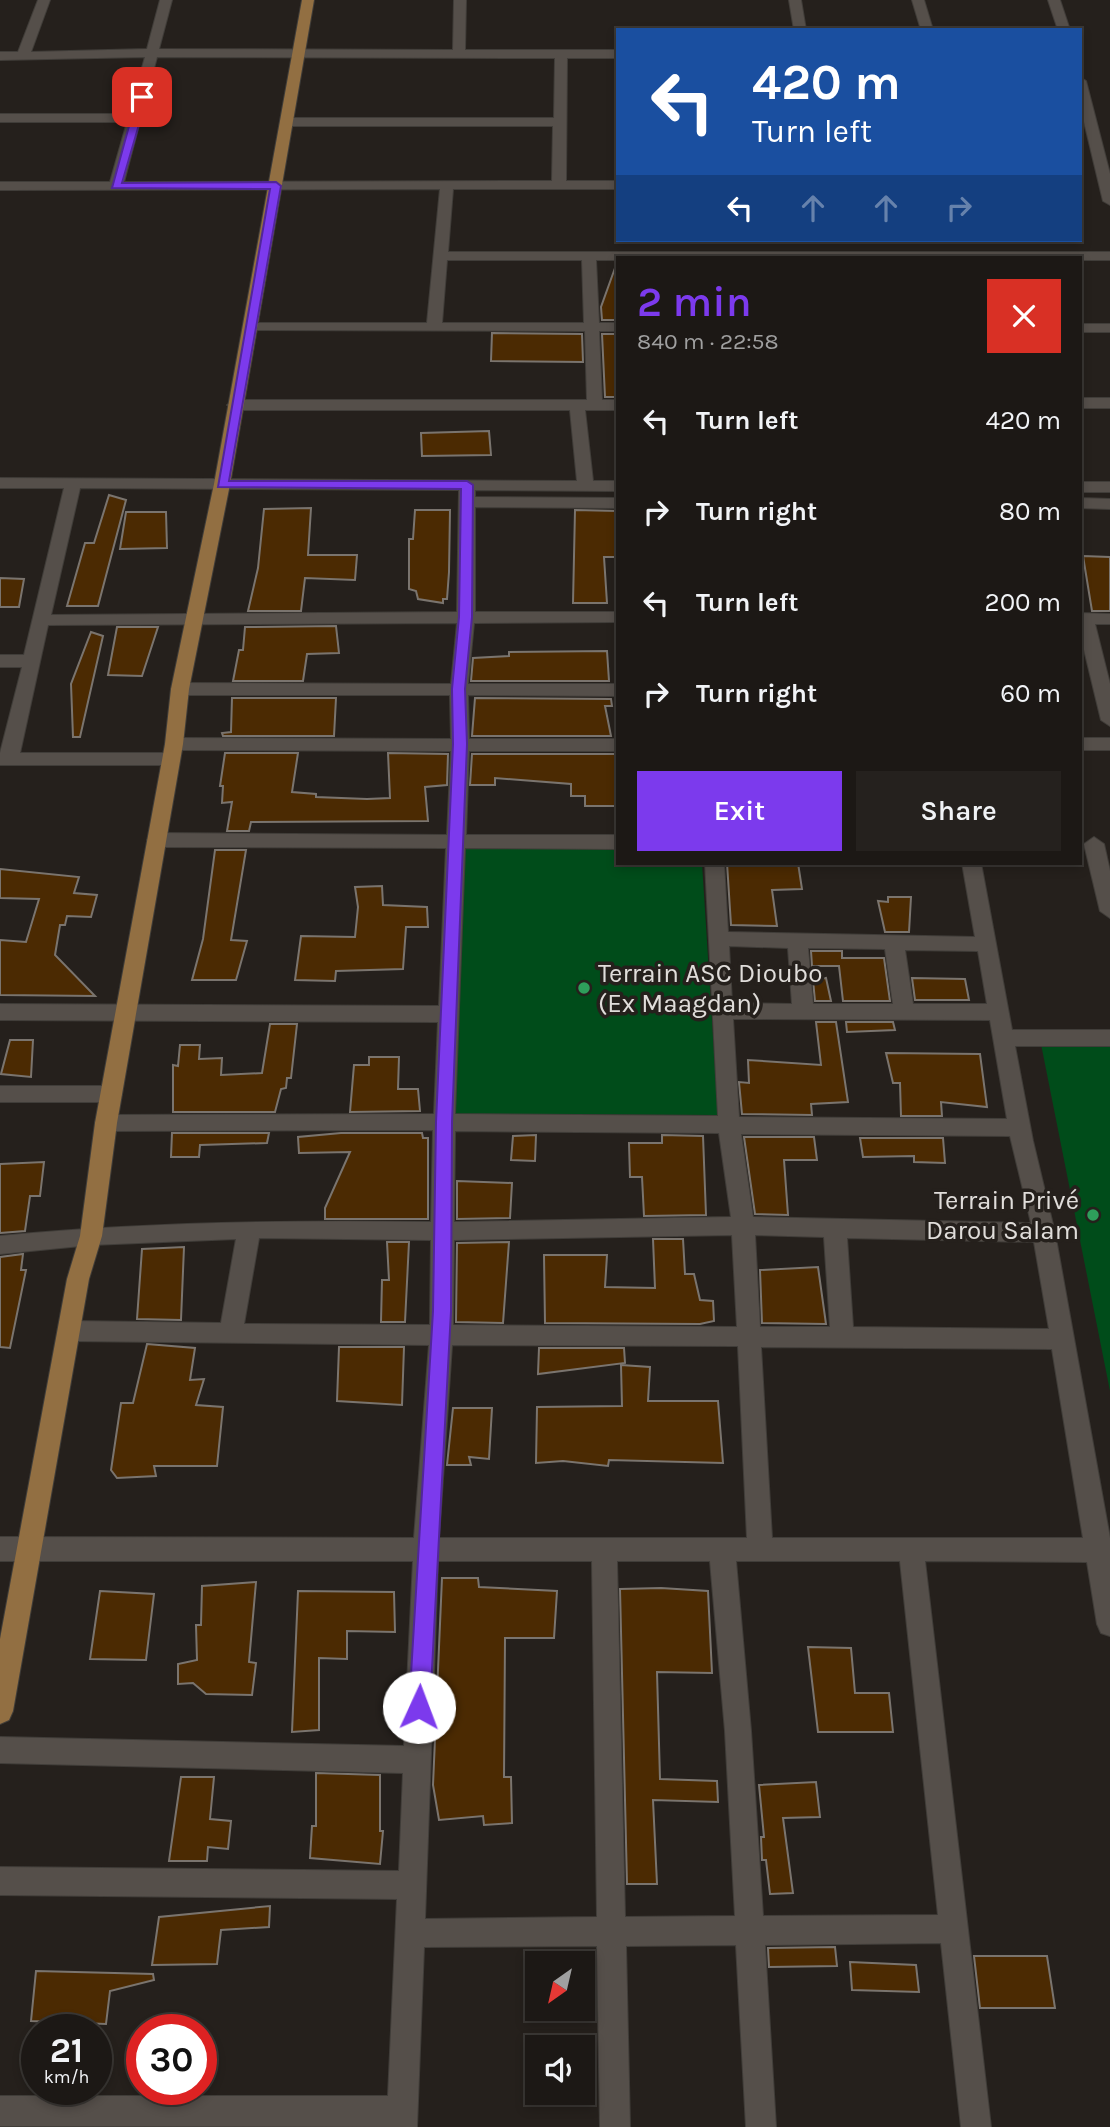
<!DOCTYPE html>
<html lang="en">
<head>
<meta charset="utf-8">
<style>
	body { margin:0; font-family:Karla,sans-serif; background:#25211e; color:#f1f3f6; height:100vh; display:flex; flex-direction:column; font-size:26px; white-space:nowrap }
	* { box-sizing:border-box; margin:0 }
	p { font-size:23px; color:#a0a0a0 }
	.icon { flex:none; width:38px; height:38px; fill:none; stroke:currentColor; stroke-width:2; stroke-linecap:round; stroke-linejoin:round }
	.map { position:relative; flex:1; overflow:hidden }
	.details { position:absolute; left:616px; top:256px; width:466px; height:609px; display:flex; flex-direction:column; background:#1c1815; border-radius:0px; box-shadow:0 4px 10px #0003,0 0 0 2px #3a3734 }
	.details>* { flex:none }
	.banner { position:absolute; left:616px; top:28px; width:466px; height:214px; border-radius:0px; box-shadow:0 4px 10px #0003,0 0 0 2px #3a3734; background:#1a4fa0; color:#fff; overflow:hidden }
	.needle { width:46px; rotate:214deg }
	.controls { position:absolute; left:525px; top:1951px; display:grid; gap:14px }
	.controls a { display:grid; place-items:center; width:70px; height:70px; border-radius:0px; background:#1c1815; box-shadow:0 4px 10px #0003,0 0 0 2px #3a3734; font-size:35px }
	.speed { position:absolute; left:21px; top:2014px; display:flex; gap:14px; font-size:35px; font-weight:700; text-align:center }
	.speed>* { display:grid; place-content:center; width:91px; height:91px; border-radius:50%; background:#1c1815; box-shadow:0 4px 10px #0003,0 0 0 2px #3a3734; line-height:1 }
	.speed small { font-size:18px; font-weight:400 }
	.speed .limit { border:10px solid #d22; background:#fff; color:#111 }
	.pin { position:absolute; display:grid; place-items:center; width:60px; height:60px; color:#fff; margin:-30px; border-radius:14px; box-shadow:0 4px 10px #0006 }
	.me { position:absolute; width:77px; margin:-38px; rotate:2deg; stroke-linejoin:round; filter:drop-shadow(0 0 5px #0008) }
	.turn { display:flex; align-items:center; gap:24px; height:147px; padding:0 21px; font-size:32px }
	.turn .icon { width:91px; height:91px; stroke-width:2.5 }
	.turn b { display:block; font-size:49px; line-height:60px }
	.lanes { display:flex; align-items:center; height:66px; padding:0 21px; background:#0003; justify-content:center; gap:35px; direction:ltr }
	.lanes .off { opacity:.35 }
	.round { display:grid; place-items:center; flex:none; width:74px; height:74px; border-radius:0px; background:#25211e }
	.headline { display:flex; align-items:center; justify-content:space-between; height:119px; padding:0 21px }
	h1 { font-size:42px; font-weight:600; line-height:52px; color:#7c3aed }
	.button { display:flex; gap:14px; margin-top:auto; padding:14px 21px }
	.button a { flex:1; height:80px; border-radius:0px; background:#7c3aed; color:#fff; font-size:28px; font-weight:600; line-height:80px; text-align:center }
	.button a+a { background:#25211e; color:#f1f3f6 }
	ul { padding:0; list-style:none }
	li { display:flex; align-items:center; gap:21px; height:91px; padding:0 21px }
	li div { flex:1 }
	li b { display:block; font-size:26px }
	li em { font-style:normal }
	.map>svg:first-child { display:block }
	.green { fill:#004c1a }
	.building { fill:#4b2a02; stroke:#7a746e; stroke-width:2 }
	.lines { fill:none; stroke-linecap:round; stroke-linejoin:round }
	.minor-casing { stroke:#403d39; stroke-width:2 }
	.major-casing { stroke:#403d39; stroke-width:2 }
	.minor { fill:#554f4a; fill-rule:evenodd }
	.major { fill:#926f42; fill-rule:evenodd }
	.route { fill:#7c3aed; stroke:#51269a; stroke-width:2 }
	.leisure-dot { fill:#2e9e5b; stroke:#25201c; stroke-width:2.5 }
	.labels { text-anchor:middle; stroke-width:7; stroke-linejoin:round; paint-order:stroke }
	.poi-label { font-size:26px; fill:#e0ddda; stroke:#25201c; text-anchor:start }
</style>
</head>
<body>
<div class="map">
<svg width="1110" height="2127" viewBox="0 0 1110 2127">
	<rect width="100%" height="100%" fill="#25201c"/>
	<g class="green">
		<polygon points="465,845 618,845 618,863 702,863 718,1115 454,1114"/>
		<polygon points="1040,1039 1110,1039 1110,1391"/>
	</g>
	<g class="building">
		<polygon points="615,268 618,320 602,320 601,307"/>
		<polygon points="492,333 582,334 583,362 491,361"/>
		<polygon points="602,334 618,334 618,397 605,397"/>
		<polygon points="489,431 491,455 422,456 421,433"/>
		<polygon points="109,495 126,500 98,606 67,606 85,543 94,543"/>
		<polygon points="311,508 308,555 357,555 355,580 305,578 301,611 248,611 258,568 264,509"/>
		<polygon points="415,510 450,510 449,572 447,599 443,599 443,603 418,599 416,591 409,589 409,539 413,539"/>
		<polygon points="575,510 618,511 618,557 604,557 607,603 573,603"/>
		<polygon points="126,512 166,512 167,548 120,549"/>
		<polygon points="1083,556 1110,557 1110,611 1092,611"/>
		<polygon points="0,578 24,579 19,607 0,607"/>
		<polygon points="336,626 339,653 307,654 303,681 233,681 239,650 243,650 245,627"/>
		<polygon points="117,627 158,627 142,676 108,675"/>
		<polygon points="91,632 103,636 80,737 73,737 71,684"/>
		<polygon points="607,651 609,681 471,681 473,658 509,656 509,652"/>
		<polygon points="232,698 336,698 334,736 223,736 222,733 231,732"/>
		<polygon points="475,698 611,699 612,706 605,706 611,736 472,736"/>
		<polygon points="225,753 298,753 292,792 316,794 316,797 367,799 390,798 388,753 448,754 447,785 425,787 428,821 251,822 249,831 227,831 232,802 222,803 223,786 220,786"/>
		<polygon points="472,754 618,754 618,806 585,806 585,796 571,796 571,784 495,778 495,785 470,785"/>
		<polygon points="215,850 246,850 231,940 247,941 236,980 192,980 203,939"/>
		<polygon points="727,863 798,863 802,889 772,890 777,926 731,925"/>
		<polygon points="0,869 79,877 74,893 97,895 91,917 67,916 65,925 60,925 55,955 95,996 0,995 0,940 26,942 39,899 0,898"/>
		<polygon points="382,886 383,905 427,907 428,927 406,927 403,969 336,971 335,981 295,980 301,936 355,937 358,907 355,887"/>
		<polygon points="888,897 911,897 909,932 885,932 878,901 888,902"/>
		<polygon points="811,951 842,951 842,958 884,958 890,1001 843,1001 839,966 812,966"/>
		<polygon points="826,978 831,1001 815,1001 813,980"/>
		<polygon points="912,978 965,979 969,1000 915,1000"/>
		<polygon points="816,1022 836,1022 848,1102 811,1104 812,1115 742,1114 739,1082 749,1083 748,1060 821,1065"/>
		<polygon points="846,1022 893,1022 895,1030 847,1032"/>
		<polygon points="270,1024 297,1024 291,1078 287,1078 286,1088 281,1089 275,1112 173,1112 173,1065 178,1066 180,1045 200,1045 199,1059 222,1058 221,1075 262,1073"/>
		<polygon points="10,1040 33,1040 31,1077 1,1074"/>
		<polygon points="886,1053 980,1054 987,1107 941,1102 942,1116 901,1116 900,1083 893,1083"/>
		<polygon points="369,1057 399,1057 398,1089 418,1089 420,1111 350,1112 354,1065 369,1065"/>
		<polygon points="172,1133 269,1133 267,1143 200,1145 199,1157 171,1157"/>
		<polygon points="341,1133 422,1133 423,1138 428,1138 428,1219 325,1219 325,1208 350,1152 299,1153 298,1137"/>
		<polygon points="536,1135 535,1161 511,1160 513,1136"/>
		<polygon points="662,1135 703,1136 706,1215 644,1216 642,1177 630,1177 629,1143 662,1143"/>
		<polygon points="744,1137 814,1137 817,1160 784,1160 788,1215 755,1214"/>
		<polygon points="860,1138 943,1138 945,1163 914,1162 914,1156 863,1157"/>
		<polygon points="44,1162 40,1196 30,1196 25,1231 0,1233 0,1164"/>
		<polygon points="457,1181 512,1183 510,1218 457,1219"/>
		<polygon points="653,1239 683,1239 685,1274 694,1274 700,1300 713,1301 714,1321 700,1324 545,1323 544,1255 607,1255 605,1287 655,1288"/>
		<polygon points="387,1242 409,1242 405,1322 381,1322 382,1280 389,1280"/>
		<polygon points="509,1242 503,1323 456,1322 457,1243"/>
		<polygon points="184,1247 181,1320 137,1319 142,1249"/>
		<polygon points="23,1254 21,1270 26,1270 10,1348 0,1347 0,1257"/>
		<polygon points="818,1267 826,1324 762,1323 760,1270"/>
		<polygon points="147,1344 195,1348 190,1380 204,1379 196,1405 223,1407 217,1466 154,1466 156,1476 117,1478 111,1470 121,1403 133,1403"/>
		<polygon points="339,1347 404,1347 402,1405 337,1401"/>
		<polygon points="539,1348 624,1348 625,1363 538,1374"/>
		<polygon points="621,1365 650,1367 648,1401 718,1401 723,1463 609,1460 608,1466 563,1461 536,1463 537,1407 622,1406"/>
		<polygon points="453,1408 492,1408 489,1459 469,1457 471,1465 447,1465"/>
		<polygon points="442,1578 478,1578 479,1587 557,1591 554,1638 505,1638 504,1777 511,1777 512,1823 484,1825 483,1816 439,1820 433,1785"/>
		<polygon points="256,1582 249,1662 256,1663 252,1695 206,1694 193,1683 178,1684 178,1664 197,1660 196,1625 201,1625 202,1586"/>
		<polygon points="661,1588 708,1591 712,1673 657,1672 660,1779 717,1781 718,1802 653,1800 657,1884 627,1884 620,1589"/>
		<polygon points="100,1591 154,1594 146,1660 90,1659"/>
		<polygon points="298,1591 394,1592 395,1632 347,1631 347,1659 319,1658 319,1730 292,1732"/>
		<polygon points="808,1647 851,1648 855,1693 889,1693 893,1732 818,1732"/>
		<polygon points="316,1773 380,1775 380,1831 383,1831 380,1864 310,1858 312,1826 316,1826"/>
		<polygon points="181,1777 214,1777 210,1819 231,1821 228,1849 208,1847 207,1861 169,1861"/>
		<polygon points="816,1782 820,1817 783,1818 793,1893 770,1894 766,1860 762,1860 761,1837 764,1837 759,1785"/>
		<polygon points="270,1906 269,1927 221,1930 217,1964 152,1965 159,1917"/>
		<polygon points="835,1947 837,1966 769,1967 768,1948"/>
		<polygon points="974,1956 1047,1956 1055,2008 980,2008"/>
		<polygon points="850,1962 916,1965 919,1992 852,1990"/>
		<polygon points="36,1971 153,1974 154,1980 110,1991 106,2024 31,2021"/>
	</g>
	<g class="lines">
		<defs>
			<g id="minor">
				<path d="M 38,0 L 50,0 L 31,52 L 147,49 L 160,0 L 172,0 L 159,49 L 453,50 L 454,0 L 466,0 L 465,50 L 618,50 L 618,58 L 567,58 L 566,181 L 618,181 L 618,189 L 453,189 L 448,252 L 1110,252 L 1110,260 L 1080,260 L 1080,257 L 618,257 L 618,260 L 596,260 L 599,323 L 618,323 L 618,331 L 599,331 L 602,400 L 618,400 L 618,410 L 585,410 L 593,481 L 618,481 L 618,491 L 475,490 L 475,497 L 618,498 L 618,508 L 475,507 L 475,612 L 618,612 L 618,622 L 474,623 L 468,684 L 618,684 L 618,696 L 468,695 L 469,739 L 618,739 L 618,751 L 469,751 L 466,835 L 618,835 L 618,849 L 465,848 L 455,1114 L 718,1116 L 705,863 L 724,863 L 728,932 L 975,937 L 962,863 L 981,863 L 1012,1030 L 1110,1030 L 1110,1046 L 1015,1046 L 1033,1141 L 1055,1233 L 1110,1538 L 1110,1636 L 1101,1633 L 1097,1624 L 1087,1562 L 925,1561 L 991,2127 L 961,2127 L 941,1943 L 765,1945 L 776,2127 L 746,2127 L 736,1945 L 626,1946 L 630,2127 L 600,2127 L 597,1946 L 424,1947 L 417,2127 L 0,2126 L 0,2096 L 388,2096 L 397,1899 L 0,1895 L 0,1867 L 399,1871 L 403,1773 L 0,1763 L 0,1737 L 404,1746 L 413,1561 L 0,1561 L 0,1537 L 414,1538 L 429,1345 L 70,1341 L 62,1338 L 58,1331 L 62,1324 L 70,1321 L 221,1323 L 236,1239 L 91,1245 L 0,1254 L 0,1236 C 144,1222 287,1220 431,1222 L 433,1130 L 106,1131 L 98,1129 L 95,1123 L 98,1117 L 106,1115 L 434,1114 L 438,1022 L 0,1020 L 0,1004 L 439,1006 L 446,848 L 157,847 L 147,840 L 157,833 L 447,835 L 451,751 L 174,750 L 165,744 L 174,738 L 451,739 L 450,695 L 180,695 L 171,689 L 180,683 L 451,684 L 457,623 L 48,625 L 20,753 L 171,753 L 180,759 L 171,765 L 0,765 L 0,753 L 22,667 L 0,667 L 0,655 L 24,655 L 64,488 L 0,488 L 0,478 L 577,481 L 570,410 L 235,410 L 227,405 L 235,400 L 587,400 L 585,331 L 246,330 L 246,324 L 251,323 L 427,323 L 440,189 L 0,190 L 0,182 L 110,182 L 127,122 L 0,122 L 0,114 L 129,114 L 145,57 L 0,60 L 0,52 L 18,52 ZM 157,57 L 555,58 L 554,118 L 287,118 L 281,122 L 287,126 L 553,126 L 552,181 L 124,182 ZM 447,260 L 582,260 L 584,323 L 442,323 ZM 80,488 L 459,490 L 457,612 L 51,615 ZM 729,946 L 788,948 L 792,1004 L 732,1003 ZM 808,948 L 885,949 L 893,1004 L 813,1004 ZM 905,950 L 978,951 L 987,1004 L 913,1004 ZM 733,1019 L 990,1020 L 1007,1119 L 739,1117 ZM 455,1131 L 719,1133 L 731,1217 L 454,1222 ZM 741,1134 L 1010,1136 L 1031,1223 L 753,1217 ZM 732,1235 L 737,1327 L 453,1325 L 454,1240 ZM 755,1235 L 824,1237 L 830,1327 L 760,1327 ZM 259,1238 L 431,1240 L 430,1325 L 244,1324 ZM 847,1238 L 1034,1242 L 1049,1329 L 853,1327 ZM 452,1345 L 738,1346 L 747,1538 L 439,1538 ZM 761,1347 L 1052,1349 L 1083,1538 L 772,1538 ZM 438,1561 L 592,1561 L 597,1917 L 425,1919 ZM 617,1561 L 710,1561 L 725,1731 L 735,1916 L 625,1917 ZM 736,1561 L 900,1561 L 938,1915 L 763,1916 L 751,1731 Z"/>
				<polygon points="789,0 801,0 806,30 794,30"/>
				<polygon points="912,0 924,0 933,30 921,30"/>
				<polygon points="1048,0 1060,0 1070,30 1058,30"/>
				<polygon points="1080,77 1086,81 1110,174 1110,205 1103,201 1080,105"/>
				<rect x="1080" y="324" width="30" height="8"/>
				<rect x="1080" y="398" width="30" height="10"/>
				<rect x="1080" y="482" width="30" height="10"/>
				<polygon points="1080,498 1110,499 1110,509 1080,508"/>
				<polygon points="1080,613 1110,614 1110,624 1095,624 1110,684 1110,726 1101,720 1080,633"/>
				<rect x="1080" y="738" width="30" height="12"/>
				<polygon points="1094,837 1104,844 1110,871 1110,918 1100,911 1084,844"/>
				<polygon points="0,1086 111,1086 119,1088 122,1094 119,1100 111,1102 0,1102"/>
			</g>
			<polygon id="major" points="302,0 314,0 230,484 189,689 183,744 117,1123 102,1236 89,1279 13,1711 9,1720 0,1724 0,1639 67,1279 80,1236 95,1123 165,744 171,689 214,484"/>
		</defs>
		<use href="#minor" class="minor-casing"/>
		<use href="#major" class="major-casing"/>
		<use href="#minor" class="minor"/>
		<use href="#major" class="major"/>
	</g>
	<polygon class="route" points="142,94 147,97 122,183 276,182 281,186 229,481 467,481 473,485 472,617 465,689 467,744 452,1122 451,1311 430,1707 427,1714 419,1717 412,1714 409,1707 433,1311 436,1122 453,744 452,689 459,617 461,489 218,487 270,189 112,188 137,97"/>
	<g class="leisure-dot">
		<circle cx="584" cy="988" r="7"/>
		<circle cx="1093" cy="1215" r="7"/>
	</g>
	<g class="labels">
		<g class="poi-label">
			<text x="598" y="982">Terrain ASC Dioubo<tspan x="598" dy="30">(Ex Maagdan)</tspan></text>
			<text x="1079" y="1209" text-anchor="end">Terrain Privé<tspan x="1079" dy="30">Darou Salam</tspan></text>
		</g>
	</g>
</svg>
<div class="controls">
<a><svg class="needle" viewBox="-14 -14 28 28"><path d="M0-13l5 13h-10z" fill="#e53935"/><path d="M0 13l5-13h-10z" fill="#a0a0a0"/></svg></a>
<a><svg class="icon" aria-label="sound" viewBox="0 0 24 24"><path d="M4 9h4l5-4v14l-5-4H4zM17 9q2 3 0 6"/></svg></a>
</div>
<div class="speed"><div>21<small>km/h</small></div><div class="limit">30</div></div>
<div class="pin" style="left:142px;top:97px;background:#d93025"><svg class="icon" aria-label="arrive" viewBox="0 0 24 24"><path d="M6 21V4h12l-3 4 3 4H6"/></svg></div>
<svg class="me" style="left:419px;top:1707px" viewBox="-20 -20 40 40"><circle r="19" fill="#fff"/><path d="M0-13L10 11 0 6-10 11z" fill="#7c3aed"/></svg>
<div class="banner">
<div class="turn"><svg class="icon" aria-label="left" viewBox="0 0 24 24"><path d="M17 20v-9H6M10 6l-5 5 5 5"/></svg><div><b>420 m</b>Turn left</div></div>
<div class="lanes"><svg class="icon" aria-label="left" viewBox="0 0 24 24"><path d="M17 20v-9H6M10 6l-5 5 5 5"/></svg><svg class="icon off" aria-label="ahead" viewBox="0 0 24 24"><path d="M12 20V5M6 11l6-6 6 6"/></svg><svg class="icon off" aria-label="ahead" viewBox="0 0 24 24"><path d="M12 20V5M6 11l6-6 6 6"/></svg><svg class="icon off" aria-label="right" viewBox="0 0 24 24"><path d="M7 20v-9h11M14 6l5 5-5 5"/></svg></div>
</div>
<section class="details">
<div class="headline"><div><h1>2 min</h1><p>840 m · 22:58</p></div><a class="round" style="background:#d93025;color:#fff"><svg class="icon" aria-label="close" viewBox="0 0 24 24"><path d="M6 6l12 12M18 6L6 18"/></svg></a></div>
<ul>
<li><svg class="icon" aria-label="left" viewBox="0 0 24 24"><path d="M17 20v-9H6M10 6l-5 5 5 5"/></svg><div><b>Turn left</b></div><em>420 m</em></li>
<li><svg class="icon" aria-label="right" viewBox="0 0 24 24"><path d="M7 20v-9h11M14 6l5 5-5 5"/></svg><div><b>Turn right</b></div><em>80 m</em></li>
<li><svg class="icon" aria-label="left" viewBox="0 0 24 24"><path d="M17 20v-9H6M10 6l-5 5 5 5"/></svg><div><b>Turn left</b></div><em>200 m</em></li>
<li><svg class="icon" aria-label="right" viewBox="0 0 24 24"><path d="M7 20v-9h11M14 6l5 5-5 5"/></svg><div><b>Turn right</b></div><em>60 m</em></li>
</ul>
<div class="button"><a>Exit</a><a>Share</a></div>
</section>
</div>
</body>
</html>
